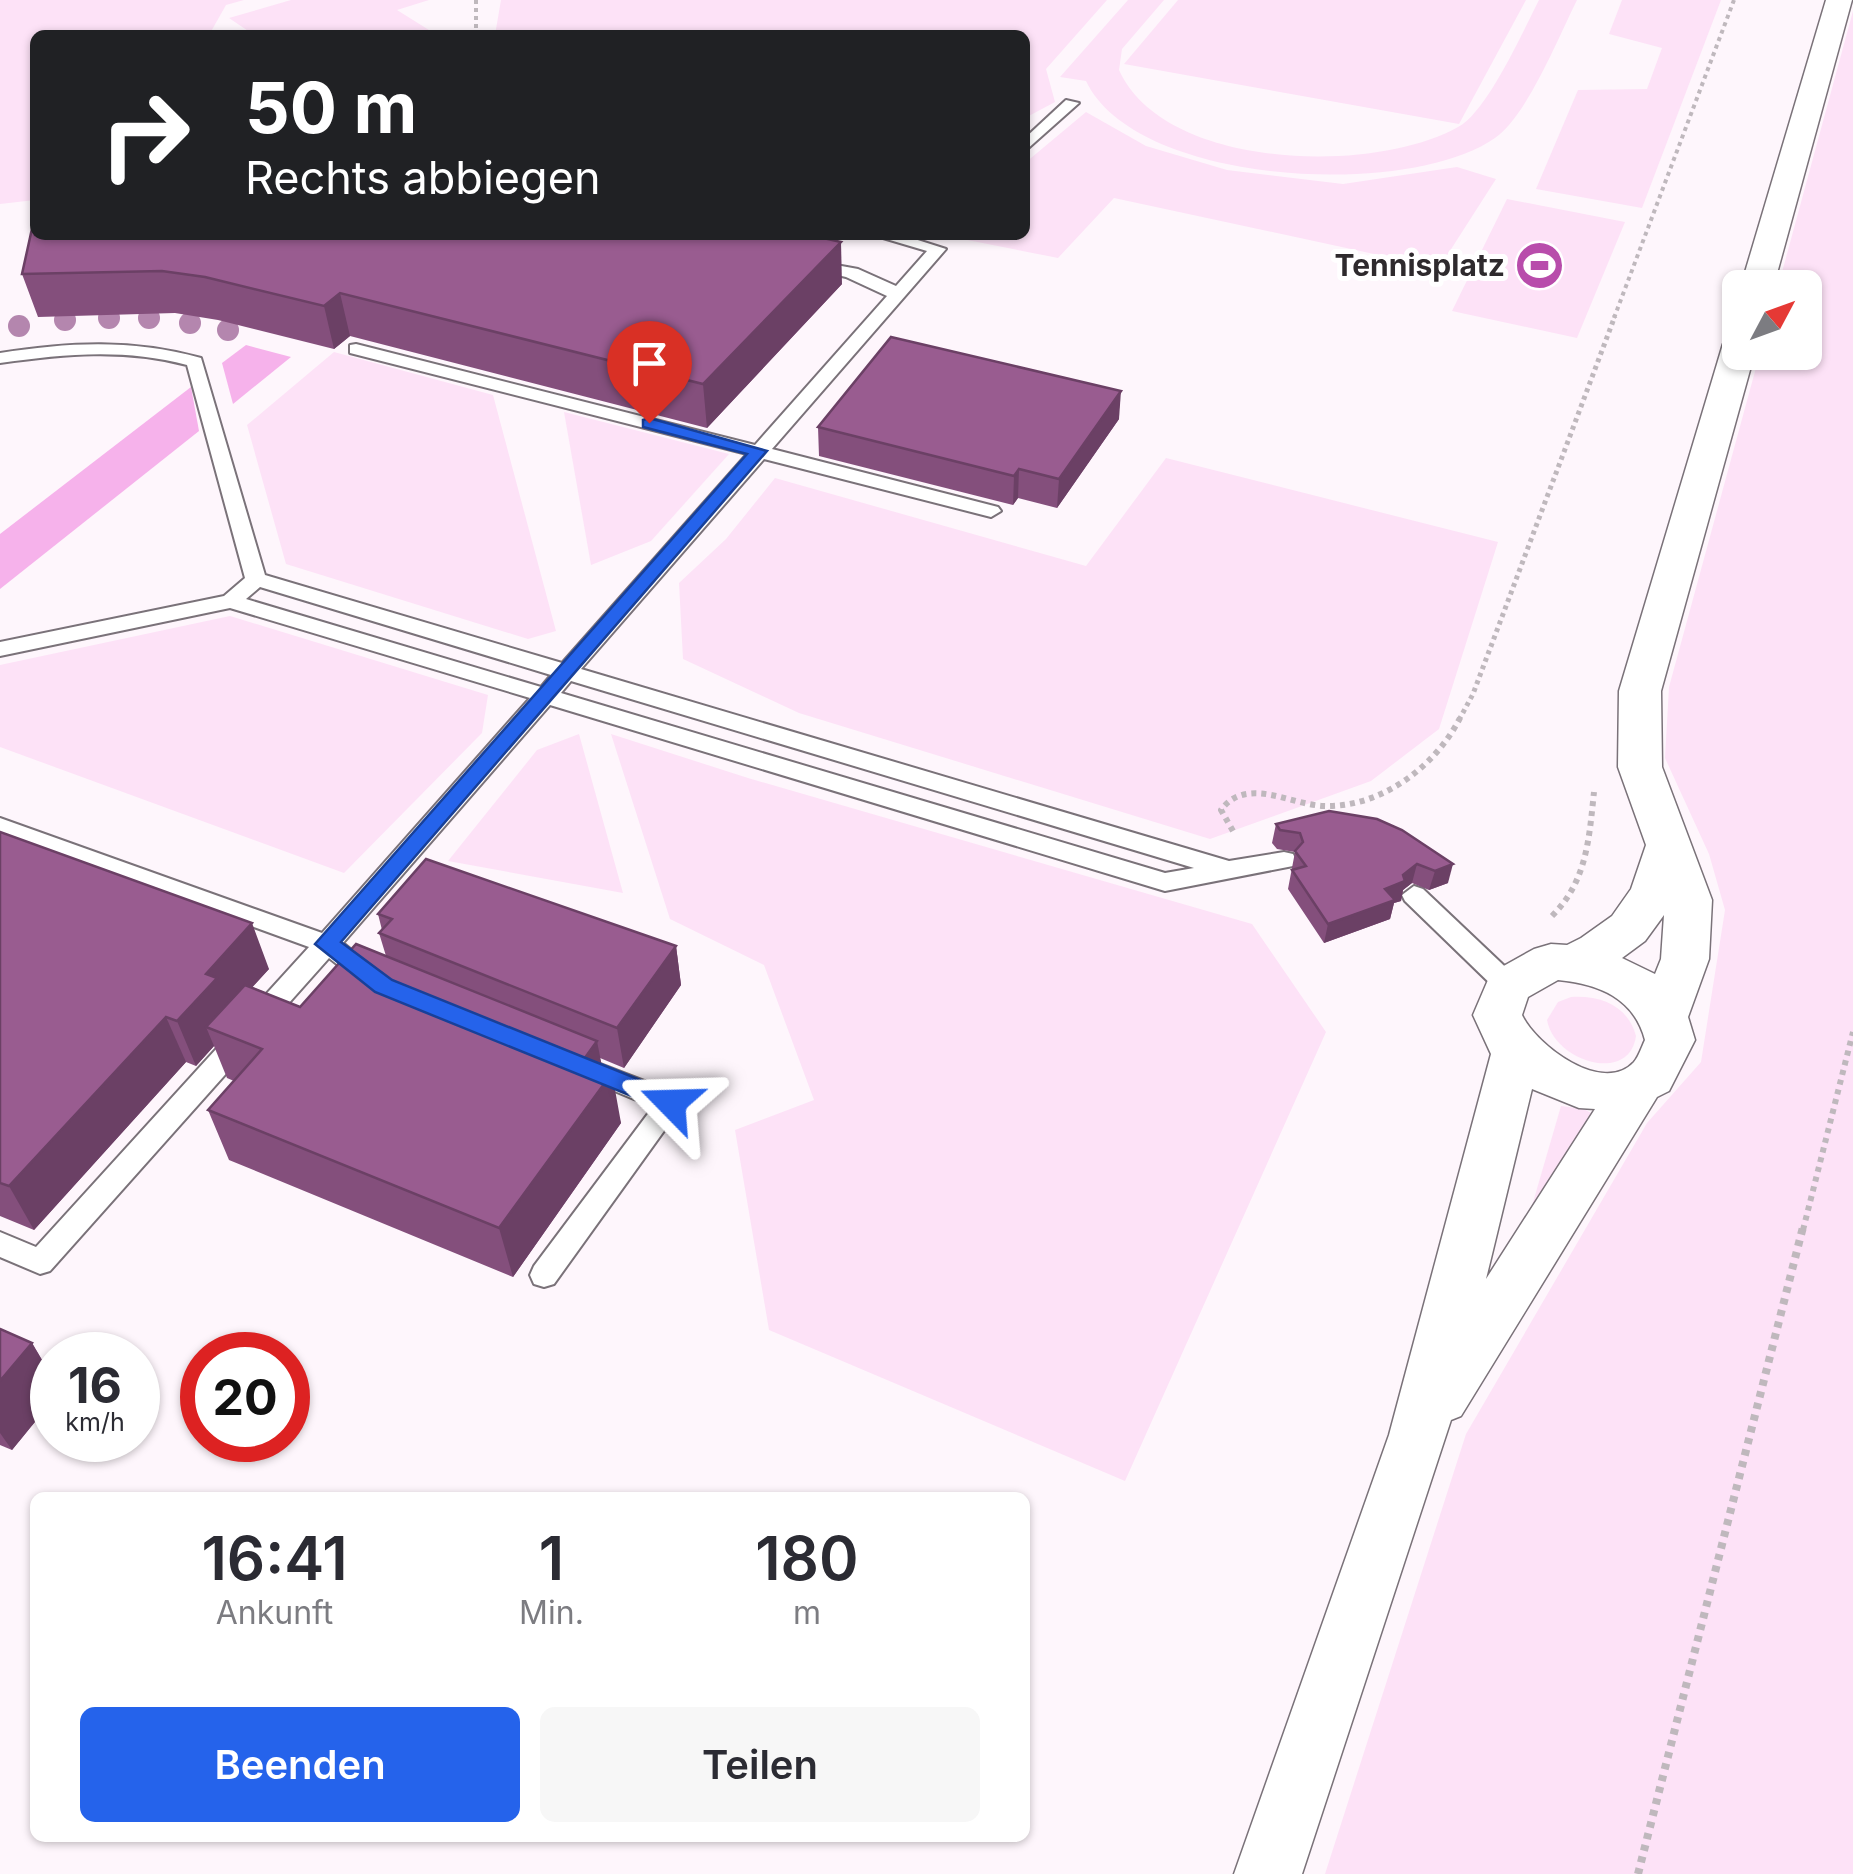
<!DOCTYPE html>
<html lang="de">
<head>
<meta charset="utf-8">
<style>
	body { margin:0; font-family:Inter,sans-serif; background:#f7f7f7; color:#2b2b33; height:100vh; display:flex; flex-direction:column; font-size:38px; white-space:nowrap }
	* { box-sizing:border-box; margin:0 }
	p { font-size:32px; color:#7c7c81 }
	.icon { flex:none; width:55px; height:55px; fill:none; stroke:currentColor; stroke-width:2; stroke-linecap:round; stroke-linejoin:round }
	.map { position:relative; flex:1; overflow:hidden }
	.details { position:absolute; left:30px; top:1492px; width:1000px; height:350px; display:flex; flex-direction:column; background:#fff; border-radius:15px; box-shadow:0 2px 8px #0004 }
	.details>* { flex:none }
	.banner { position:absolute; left:30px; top:30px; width:1000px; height:210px; border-radius:15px; box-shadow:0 2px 8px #0004; background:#202124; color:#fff; overflow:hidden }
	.needle { width:65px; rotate:49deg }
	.fabs { position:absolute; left:1722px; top:270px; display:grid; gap:20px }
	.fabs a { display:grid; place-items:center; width:100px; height:100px; border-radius:15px; background:#fff; box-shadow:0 2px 8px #0004; font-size:50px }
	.speed { position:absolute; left:30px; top:1332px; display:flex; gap:20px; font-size:50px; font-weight:700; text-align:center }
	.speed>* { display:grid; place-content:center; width:130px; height:130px; border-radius:50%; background:#fff; box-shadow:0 2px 8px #0004; line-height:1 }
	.speed small { font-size:25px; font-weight:400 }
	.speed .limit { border:15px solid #d22; background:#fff; color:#111 }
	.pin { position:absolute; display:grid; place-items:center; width:85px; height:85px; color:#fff; margin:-102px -42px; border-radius:50% 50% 50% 0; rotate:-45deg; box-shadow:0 0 10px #0007 }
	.pin .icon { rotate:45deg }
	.me { position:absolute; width:110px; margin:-55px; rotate:292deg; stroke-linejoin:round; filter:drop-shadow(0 0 8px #0008) }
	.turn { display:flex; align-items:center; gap:35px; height:210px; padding:0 50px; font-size:45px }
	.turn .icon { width:130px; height:130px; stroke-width:2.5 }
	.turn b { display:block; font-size:70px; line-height:85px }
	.eta { display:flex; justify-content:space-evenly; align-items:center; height:170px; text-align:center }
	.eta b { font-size:60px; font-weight:600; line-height:70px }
	.cta { display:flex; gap:20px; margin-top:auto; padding:20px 50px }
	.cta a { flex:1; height:115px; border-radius:15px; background:#2563eb; color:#fff; font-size:40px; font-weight:600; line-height:115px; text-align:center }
	.cta a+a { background:#f7f7f7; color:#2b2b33 }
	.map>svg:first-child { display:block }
	.green { fill:#fde2f7 }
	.water { fill:#f6b2eb }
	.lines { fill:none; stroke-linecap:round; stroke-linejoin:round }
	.service-casing { stroke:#7a7279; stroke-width:4 }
	.minor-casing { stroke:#7a7279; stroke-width:3 }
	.path-far3 { stroke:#bfb8bd; stroke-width:4; stroke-dasharray:4 4; stroke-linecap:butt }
	.path-far2 { stroke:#bfb8bd; stroke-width:5; stroke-dasharray:4 4; stroke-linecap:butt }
	.path-far1 { stroke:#bfb8bd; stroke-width:6; stroke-dasharray:5 5; stroke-linecap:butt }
	.path { stroke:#bfb8bd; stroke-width:8; stroke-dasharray:6 6; stroke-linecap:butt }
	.service { fill:#fff; fill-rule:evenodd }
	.minor { fill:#fff; fill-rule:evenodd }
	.tree { fill:#b486ae }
	.wall { fill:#844f7c }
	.shaded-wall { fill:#6b4065 }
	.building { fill:#995c90; stroke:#6b4065; stroke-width:2.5 }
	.route { fill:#2563eb; stroke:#184099; stroke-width:2.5 }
	.labels { text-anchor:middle; stroke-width:10; stroke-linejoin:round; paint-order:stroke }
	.far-poi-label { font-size:30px; font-weight:bold; fill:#2e2a2d; stroke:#fff; text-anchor:end }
</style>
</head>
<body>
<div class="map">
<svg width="1853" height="1874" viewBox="0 0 1853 1874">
	<rect width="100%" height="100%" fill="#fef6fc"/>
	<g class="green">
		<polygon points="0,0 244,0 226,5 209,35 35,35 35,200 0,204"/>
		<polygon points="291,0 429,0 397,10 437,35 254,35 229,18"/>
		<polygon points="501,0 1107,0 1046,69 1055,102 1025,118 1025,35 495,35"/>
		<path d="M 1128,0 L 1164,0 L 1122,49 L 1119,70 C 1164,170 1373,175 1458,127 C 1487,112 1523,31 1539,0 L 1577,0 C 1559,36 1527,116 1495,138 C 1409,199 1136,186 1086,81 L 1060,77 Z"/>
		<polygon points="1178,0 1526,0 1459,124 1124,64"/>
		<polygon points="1622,0 1721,0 1642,208 1536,189 1578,90 1647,89 1662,48 1609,34"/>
		<polygon points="1853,11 1853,1874 1325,1874 1466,1434 1647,1123 1701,1062 1725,910 1709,854 1665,758 1669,687 1760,353 1805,352 1805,288 1778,287"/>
		<polygon points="1086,112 1146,146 1227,170 1343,184 1457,167 1496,179 1439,268 1114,198 1058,258 952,237 1025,235 1025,163"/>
		<polygon points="1507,199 1625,222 1577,338 1452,311"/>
		<polygon points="334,352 493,395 556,631 528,639 286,564 247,425"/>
		<polygon points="564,412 729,454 651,541 591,565"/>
		<polygon points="1166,458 1498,542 1439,729 1371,781 1210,839 799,713 683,659 679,583 726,539 775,478 1086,566"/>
		<polygon points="230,616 488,695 482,733 344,873 0,747 0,665"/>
		<polygon points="579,734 623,893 448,861 537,750"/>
		<polygon points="611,734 748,778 1252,924 1326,1032 1125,1481 769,1330 735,1130 814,1100 764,965 670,919"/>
		<path d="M 1571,997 C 1601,995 1628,1006 1636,1036 C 1629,1085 1554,1061 1547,1020 L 1558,1002 Z"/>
		<polygon points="1561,1106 1584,1109 1593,1114 1527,1223"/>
	</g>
	<g class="water">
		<polygon points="246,345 291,357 233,404 222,363"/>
		<polygon points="191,387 199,431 0,589 0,534"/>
	</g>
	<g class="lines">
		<defs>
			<g id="service">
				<polygon points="1066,100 1079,103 1025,151 1025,138"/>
				<path d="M 873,235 L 902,235 L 946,249 L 772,449 L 998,507 L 1001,511 L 991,517 L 764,459 L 581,669 L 1229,861 L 1284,852 L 1293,854 L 1296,860 L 1293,866 L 1165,891 L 550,705 L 343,943 L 382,975 L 378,982 L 360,982 L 329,958 L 50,1271 L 40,1274 L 0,1257 L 0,1232 L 36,1247 L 309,947 L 0,835 L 0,818 L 322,933 L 530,698 L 230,608 L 0,656 L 0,642 L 224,596 L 245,578 L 187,365 C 124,348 63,354 0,363 L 0,353 C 70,342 133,339 201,358 L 265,575 L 562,663 L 747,454 L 350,353 L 350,345 L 356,344 L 755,445 L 887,296 L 846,277 L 803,267 L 803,259 L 858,269 L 896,286 L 927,251 ZM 260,587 L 551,675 L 541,687 L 246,599 ZM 571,681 L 1194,868 L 1165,873 L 561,693 Z"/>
				<polygon points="1414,886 1423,889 1517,978 1521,985 1517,992 1499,992 1405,901 1402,895"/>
				<polygon points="585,1058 681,1095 684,1103 554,1284 544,1287 534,1284 530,1275 534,1266 653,1107 576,1075 572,1068 576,1061"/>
			</g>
			<g id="minor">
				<polygon points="1826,0 1852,0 1773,288 1740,289"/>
				<path d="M 1740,334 L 1740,352 L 1755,352 L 1661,691 L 1662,767 L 1712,900 L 1709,959 L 1688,1017 L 1695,1040 L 1669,1091 L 1657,1097 L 1461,1416 L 1451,1420 L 1302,1874 L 1234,1874 L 1389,1435 L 1491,1054 L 1473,1015 L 1491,973 L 1534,949 L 1551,944 L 1567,945 L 1581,938 L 1612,916 L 1631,889 L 1646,845 L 1618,767 L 1619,691 L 1723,344 L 1728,337 ZM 1664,915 L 1661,959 L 1655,974 L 1622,958 L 1645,941 ZM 1558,980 C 1599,984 1634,998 1645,1040 C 1642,1046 1639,1056 1634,1062 C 1603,1096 1536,1045 1522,1015 L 1528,997 ZM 1532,1089 L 1579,1108 L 1595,1109 L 1486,1279 Z"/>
			</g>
		</defs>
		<use href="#service" class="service-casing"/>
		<use href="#minor" class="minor-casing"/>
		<g class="path-far3">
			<polyline points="476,0 476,35"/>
			<polyline points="1614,318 1734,0"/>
		</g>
		<polyline class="path-far2" points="1459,720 1473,694 1615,316"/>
		<g class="path-far1">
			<path d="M 1233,831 L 1221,810 C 1246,776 1289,804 1323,806 C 1381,808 1435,767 1460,718"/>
			<path d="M 1552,916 C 1587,881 1589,839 1594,792"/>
			<polyline points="1803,1230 1853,1032"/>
		</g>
		<polyline class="path" points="1638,1874 1803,1227"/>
		<use href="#service" class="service"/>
		<use href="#minor" class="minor"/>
	</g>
	<g class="tree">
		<circle cx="109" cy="318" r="11"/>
		<circle cx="149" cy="318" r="11"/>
		<circle cx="65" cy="320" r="11"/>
		<circle cx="190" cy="323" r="11"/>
		<circle cx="19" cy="326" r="11"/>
		<circle cx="228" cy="330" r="11"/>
	</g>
	<g class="wall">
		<polygon points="35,215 842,284 707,428 350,336 334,349 218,320 175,313 38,317 22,274"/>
		<polygon points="1119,419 1057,508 1018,498 1013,505 819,456 818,427"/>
		<polygon points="1377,819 1448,883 1429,890 1412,883 1403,890 1401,901 1394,903 1390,919 1324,943 1288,889 1295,852 1277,849 1272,843 1276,824"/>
		<polygon points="0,832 269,969 252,987 300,1007 386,956 379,933 382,930 378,914 676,946 681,985 624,1068 600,1058 602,1069 621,1123 513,1277 229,1160 208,1110 234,1081 227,1078 214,1046 196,1066 186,1062 34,1230 0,1216"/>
		<polygon points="0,1329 32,1343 52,1377 52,1401 12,1450 0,1445"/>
	</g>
	<g class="shaded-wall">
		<polygon points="841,242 842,284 707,428 703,384"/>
		<polygon points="340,293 350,336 334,349 324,306"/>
		<polygon points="1121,391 1119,419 1057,508 1059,479"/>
		<polygon points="1019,469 1018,498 1013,505 1014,476"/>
		<polygon points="1417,864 1412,883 1403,890 1401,901 1394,903 1390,919 1324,943 1328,924 1385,889"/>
		<polygon points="1453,864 1448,883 1429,890 1435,871"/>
		<polygon points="252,923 269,969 230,1012 206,1027 214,1046 196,1066 177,1021 206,974"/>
		<polygon points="676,946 681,985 624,1068 617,1028"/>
		<polygon points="166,1017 186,1062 34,1230 9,1186"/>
		<polygon points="597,1041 605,1082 612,1073 621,1123 513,1277 499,1228 582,1062"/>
		<polygon points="32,1343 52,1377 52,1401 12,1450 0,1433 0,1381"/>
	</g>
	<g class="building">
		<polygon points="35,215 35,235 810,235 841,242 703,384 340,293 324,306 205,277 162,271 22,274"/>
		<polygon points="891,337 1121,391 1059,479 1019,469 1014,476 818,427"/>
		<polygon points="1329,811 1377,819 1402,830 1453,864 1435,871 1417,864 1403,875 1405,881 1385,889 1395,900 1328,924 1292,870 1306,866 1295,851 1303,842 1300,833 1280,830 1276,824"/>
		<polygon points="0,832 252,923 206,974 217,978 177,1021 166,1017 9,1186 0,1183"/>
		<polygon points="426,859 676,946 617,1028 379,933 392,919 378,914"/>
		<polygon points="356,944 597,1041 582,1062 612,1073 499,1228 208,1110 262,1049 206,1027 245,985 300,1007"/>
		<polygon points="0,1329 32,1343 0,1381"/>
	</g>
	<polygon class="route" points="649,418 767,451 341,942 392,980 680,1096 683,1103 680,1110 671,1112 375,992 315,944 747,454 643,427 643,420"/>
	<defs>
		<symbol id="stadium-disc" viewBox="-11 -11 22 22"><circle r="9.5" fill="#b84cab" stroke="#fff"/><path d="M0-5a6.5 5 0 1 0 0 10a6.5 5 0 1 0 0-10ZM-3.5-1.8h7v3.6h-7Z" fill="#fff"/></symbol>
	</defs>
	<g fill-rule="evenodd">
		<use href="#stadium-disc" x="1512" y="238" width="55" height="55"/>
	</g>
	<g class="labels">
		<g class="far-poi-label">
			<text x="1505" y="276">Tennisplatz</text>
		</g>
	</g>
</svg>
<div class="fabs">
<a><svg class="needle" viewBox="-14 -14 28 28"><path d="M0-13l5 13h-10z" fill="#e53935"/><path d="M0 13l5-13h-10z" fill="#7c7c81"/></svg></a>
</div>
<div class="speed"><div>16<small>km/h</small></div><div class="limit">20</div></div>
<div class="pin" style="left:649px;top:423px;background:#d93025"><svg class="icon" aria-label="arrive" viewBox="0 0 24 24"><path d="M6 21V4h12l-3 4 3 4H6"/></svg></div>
<svg class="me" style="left:671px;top:1103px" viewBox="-20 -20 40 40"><path d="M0-17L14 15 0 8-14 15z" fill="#2563eb" stroke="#fff" stroke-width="4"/></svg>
<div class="banner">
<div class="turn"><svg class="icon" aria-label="right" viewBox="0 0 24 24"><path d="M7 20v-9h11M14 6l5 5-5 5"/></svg><div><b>50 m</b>Rechts abbiegen</div></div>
</div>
<section class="details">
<div class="eta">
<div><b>16:41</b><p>Ankunft</p></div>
<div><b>1</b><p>Min.</p></div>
<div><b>180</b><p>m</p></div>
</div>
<div class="cta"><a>Beenden</a><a>Teilen</a></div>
</section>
</div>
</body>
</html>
